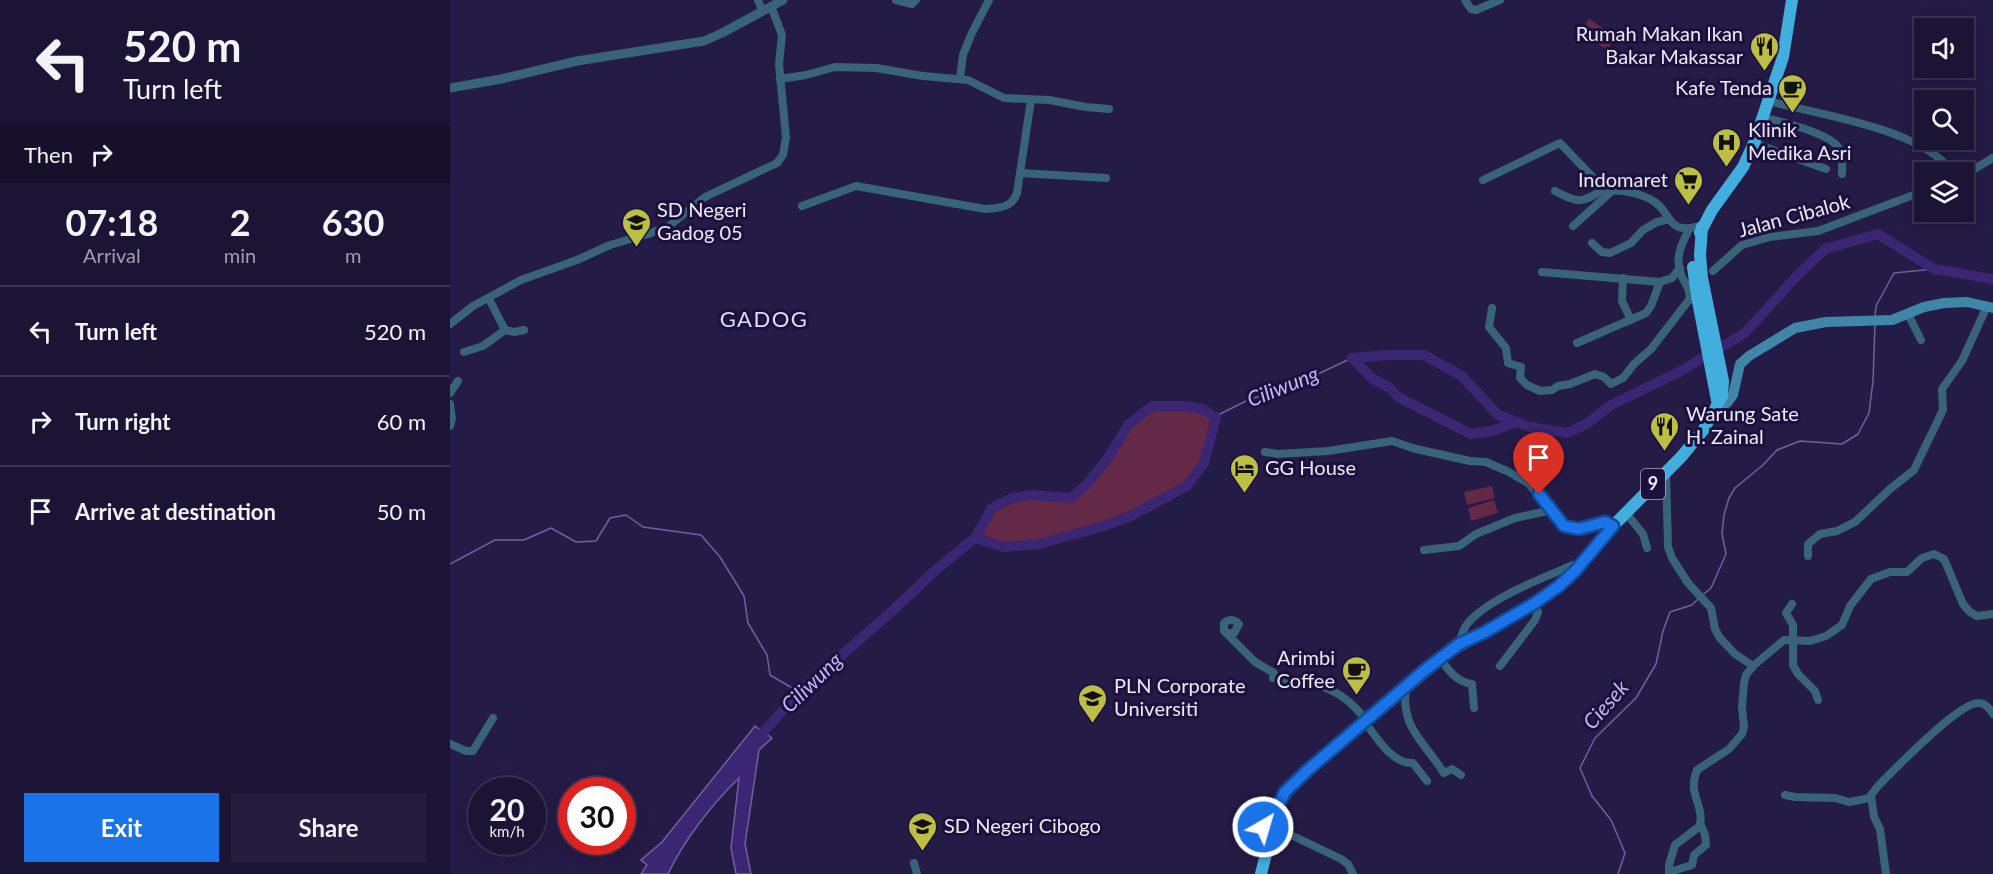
<!DOCTYPE html>
<html lang="en">
<head>
<meta charset="utf-8">
<style>
	body { margin:0; font-family:Lato,sans-serif; background:#251d3d; color:#f1f3f6; height:100vh; display:flex; flex-direction:column; font-size:22px; white-space:nowrap }
	* { box-sizing:border-box; margin:0 }
	p { font-size:20px; color:#a09ead }
	.icon { flex:none; width:33px; height:33px; fill:none; stroke:currentColor; stroke-width:2; stroke-linecap:round; stroke-linejoin:round }
	.map { position:relative; flex:1; overflow:hidden }
	.side { display:flex; flex-direction:column; background:#1c1435; width:450px }
	.side>* { flex:none }
	.guide { background:#1c1435; color:#f1f3f6; overflow:hidden }
	.controls { position:absolute; left:1464px; top:18px; display:grid; gap:12px }
	.controls a { display:grid; place-items:center; width:60px; height:60px; border-radius:0px; background:#1c1435; box-shadow:0 3px 15px #0003,0 0 0 2px #3a3350; font-size:30px }
	.speed { position:absolute; left:18px; top:777px; display:flex; gap:12px; font-size:30px; font-weight:700; text-align:center }
	.speed>* { display:grid; place-content:center; width:78px; height:78px; border-radius:50%; background:#1c1435; box-shadow:0 3px 15px #0003,0 0 0 2px #3a3350; line-height:1 }
	.speed small { font-size:15px; font-weight:400 }
	.speed .limit { border:9px solid #d22; background:#fff; color:#111 }
	.pin { position:absolute; display:grid; place-items:center; width:51px; height:51px; color:#fff; margin:-62px -26px; border-radius:50% 50% 50% 0; rotate:-45deg; box-shadow:0 0 6px #0007 }
	.pin .icon { rotate:45deg }
	.me { position:absolute; width:66px; margin:-33px; rotate:38deg; stroke-linejoin:round; filter:drop-shadow(0 0 4px #0008) }
	.turn { display:flex; align-items:center; gap:21px; height:126px; padding:0 24px; font-size:27px }
	.turn .icon { width:78px; height:78px; stroke-width:2.5 }
	.turn b { display:block; font-size:42px; line-height:51px }
	.then { display:flex; align-items:center; height:57px; padding:0 24px; background:#0003; gap:12px; font-size:22px }
	.eta { display:flex; justify-content:space-evenly; align-items:center; height:102px; text-align:center }
	.eta b { font-size:36px; font-weight:700; line-height:42px }
	.primary-button { display:flex; gap:12px; margin-top:auto; padding:12px 24px }
	.primary-button a { flex:1; height:69px; border-radius:0px; background:#1a73e8; color:#fff; font-size:24px; font-weight:700; line-height:69px; text-align:center }
	.primary-button a+a { background:#251d3d; color:#f1f3f6 }
	ul { padding:0; list-style:none }
	li { display:flex; align-items:center; gap:18px; height:90px; padding:0 24px; border-top:2px solid #3a3350 }
	li div { flex:1 }
	li b { display:block; font-size:22px }
	li em { font-style:normal }
	main { display:flex; flex:1; min-height:0 }
	.map>svg:first-child { display:block }
	.green { fill:#632946 }
	.water { fill:#3b2674; stroke:#70619d; stroke-width:1.5 }
	.lines { fill:none; stroke-linecap:round; stroke-linejoin:round }
	.stream { stroke:#70619d; stroke-width:1.5 }
	.river { stroke:#3b2674; stroke-width:10 }
	.minor { stroke:#396378; stroke-width:8 }
	.tertiary { stroke:#396378; stroke-width:9 }
	.secondary { stroke:#4087a7; stroke-width:10 }
	.trunk { stroke:#42aedd; stroke-width:12 }
	.route-casing { stroke:#114b97; stroke-width:15 }
	.route { stroke:#1a73e8; stroke-width:10 }
	.labels { text-anchor:middle; stroke-width:6; stroke-linejoin:round; paint-order:stroke }
	.shield { fill:#1c103c; stroke:#aea9c2; stroke-width:1.5 }
	.shield-label { font-size:18px; font-weight:bold; fill:#eceafc }
	.poi-label { font-size:20px; fill:#eceafc; stroke:#1c103c; text-anchor:start }
	.street-label { font-size:20px; fill:#eceafc; stroke:#1c103c }
	.water-label { font-size:21px; font-style:italic; fill:#c1b8fb; stroke:#1c103c }
	.quarter-label { font-size:22px; letter-spacing:1.5px; fill:#dfdbfe; stroke:#1c103c }
</style>
</head>
<body>
<main>
<section class="side">
<div class="guide">
<div class="turn"><svg class="icon" aria-label="left" viewBox="0 0 24 24"><path d="M17 20v-9H6M10 6l-5 5 5 5"/></svg><div><b>520 m</b>Turn left</div></div>
<div class="then">Then<svg class="icon" aria-label="right" viewBox="0 0 24 24"><path d="M7 20v-9h11M14 6l5 5-5 5"/></svg></div>
</div>
<div class="eta">
<div><b>07:18</b><p>Arrival</p></div>
<div><b>2</b><p>min</p></div>
<div><b>630</b><p>m</p></div>
</div>
<ul>
<li><svg class="icon" aria-label="left" viewBox="0 0 24 24"><path d="M17 20v-9H6M10 6l-5 5 5 5"/></svg><div><b>Turn left</b></div><em>520 m</em></li>
<li><svg class="icon" aria-label="right" viewBox="0 0 24 24"><path d="M7 20v-9h11M14 6l5 5-5 5"/></svg><div><b>Turn right</b></div><em>60 m</em></li>
<li><svg class="icon" aria-label="arrive" viewBox="0 0 24 24"><path d="M6 21V4h12l-3 4 3 4H6"/></svg><div><b>Arrive at destination</b></div><em>50 m</em></li>
</ul>
<div class="primary-button"><a>Exit</a><a>Share</a></div>
</section>
<div class="map">
<svg width="1543" height="874" viewBox="0 0 1543 874">
	<rect width="100%" height="100%" fill="#251b47"/>
	<g class="green">
		<polygon points="1139,19 1166,37 1157,50 1130,32"/>
		<path d="M 702,406 C 728,406 743,402 766,418 L 754,463 L 737,486 L 681,516 L 654,526 L 589,544 L 554,547 L 525,538 C 530,529 535,516 542,509 C 559,490 598,497 621,497 L 637,484 L 658,458 L 678,425 Z"/>
		<polygon points="1042,486 1045,498 1017,505 1014,492"/>
		<polygon points="1044,500 1048,513 1021,521 1018,508"/>
	</g>
	<path class="water" d="M 305,726 L 322,738 L 309,750 L 295,844 L 301,874 L 286,874 L 281,848 L 289,778 C 262,804 234,840 218,874 L 191,874 L 197,865 L 191,860 L 212,842 Z"/>
	<g class="lines">
		<g class="stream">
			<polyline points="1425,317 1426,306 1444,273 1484,269"/>
			<polyline points="766,418 770,414 800,399 834,390 902,358"/>
			<polyline points="0,564 45,540 74,540 101,528 126,542 146,541 160,518 176,515 193,527 251,535 270,557 294,596 298,623 317,655 320,675 349,692"/>
			<polyline points="1254,594 1261,588 1276,554 1272,534 1274,515 1279,498 1285,488 1313,465 1327,450 1350,441 1392,444 1408,434 1419,413 1423,381 1425,325"/>
			<polyline points="1168,874 1175,853 1161,820 1142,796 1130,768 1145,738 1186,698 1206,664 1213,631 1220,612 1242,605 1248,599"/>
		</g>
		<g class="river">
			<polyline points="902,358 938,355 974,355 1012,376 1048,415 1080,427 1117,433 1138,423 1161,405 1227,373 1295,333 1343,280 1375,249 1428,234 1484,269 1543,279"/>
			<polyline points="902,358 923,379 940,388 948,397 1021,434 1042,431 1067,422"/>
			<polyline points="304,743 349,692 439,614 488,568 525,538 542,508 562,498 583,495 621,498 637,484 658,458 678,425 702,406 734,406 752,409 766,418 754,463 737,486 681,516 654,526 589,544 554,547 525,538"/>
		</g>
		<g class="minor">
			<polyline points="308,0 312,10"/>
			<polyline points="446,0 462,4 466,0"/>
			<polyline points="1015,0 1021,9 1026,10 1050,0"/>
			<polyline points="510,78 513,55 521,35 539,0"/>
			<polyline points="330,79 356,75 385,67 426,68 473,76 518,80 554,98 599,100 636,107 659,109"/>
			<path d="M 1319,101 C 1368,115 1472,128 1502,172"/>
			<path d="M 1312,117 C 1330,122 1383,133 1390,150 C 1393,157 1392,167 1392,174"/>
			<polyline points="1304,143 1376,169"/>
			<polyline points="571,173 656,178"/>
			<polyline points="1514,175 1543,158"/>
			<path d="M 1033,180 L 1110,143 L 1154,189 C 1160,191 1166,190 1172,191 C 1181,192 1192,195 1200,199 C 1225,212 1213,237 1253,225"/>
			<path d="M 1105,191 C 1128,203 1131,204 1154,189"/>
			<path d="M 352,206 L 406,186 L 535,209 C 549,208 562,208 567,193 L 581,100"/>
			<polyline points="1123,226 1163,190"/>
			<polyline points="1142,243 1152,252 1160,253 1181,243 1193,230 1207,222 1219,219"/>
			<polyline points="1263,271 1292,245 1320,237 1368,231 1474,191"/>
			<polyline points="1092,272 1210,282 1222,278 1230,268"/>
			<polyline points="1173,278 1172,301 1181,320"/>
			<path d="M 1042,308 L 1039,327 L 1056,348 L 1058,363 L 1071,367 L 1070,378 L 1077,385 L 1090,391 L 1102,390 L 1108,386 L 1120,384 L 1145,374 L 1154,377 L 1161,384 L 1173,378 L 1184,364 L 1201,349 L 1239,300 C 1241,290 1236,285 1232,277 C 1224,259 1231,245 1239,229"/>
			<polyline points="1458,314 1471,340"/>
			<polyline points="0,324 23,306 71,280 127,260 160,245 198,234 219,226 255,197 327,163 333,155 336,137 329,64 332,35 321,6"/>
			<polyline points="55,330 64,332 74,330"/>
			<polyline points="1127,343 1196,313 1201,306 1210,282"/>
			<polyline points="14,352 33,346 55,330 39,299"/>
			<polyline points="0,393 8,381"/>
			<polyline points="0,404 2,419 0,426"/>
			<polyline points="815,452 828,454 878,451 942,441 966,449 1020,461 1036,462 1059,472 1078,483 1114,526 1132,529 1155,522 1163,526"/>
			<polyline points="1216,472 1218,547 1222,558 1238,583 1261,608 1265,629 1270,638 1285,654 1303,666"/>
			<polyline points="1176,513 1193,534 1197,548"/>
			<polyline points="974,550 1009,546 1026,534 1065,518 1102,510"/>
			<polyline points="1358,556 1358,544 1370,534 1387,531 1405,522 1440,489 1464,470 1493,410 1492,389 1512,361 1537,306"/>
			<polyline points="1342,604 1336,613 1343,625 1343,665 1348,674 1365,691 1368,700"/>
			<path d="M 777,633 L 784,633 L 789,624 C 785,619 779,619 774,623 L 774,631 L 805,662 L 824,673 L 823,678 C 866,684 888,684 916,720"/>
			<path d="M 1009,644 C 1011,636 1013,629 1018,623 C 1039,598 1093,578 1123,565"/>
			<path d="M 990,659 C 999,670 1006,682 1022,684 L 1024,708"/>
			<polyline points="1050,666 1085,620 1088,612 1085,603"/>
			<path d="M 956,688 C 950,727 975,743 994,773 L 1002,769 L 1011,775"/>
			<path d="M 915,722 C 926,737 942,764 963,763 L 977,781"/>
			<polyline points="0,744 16,751 23,751 43,718"/>
			<polyline points="1335,795 1345,797 1385,798 1399,802 1420,798"/>
			<polyline points="787,820 821,830"/>
			<polyline points="822,829 841,835 891,859 898,864 903,874"/>
			<polyline points="464,863 467,874"/>
			<polyline points="1219,872 1242,865 1244,855 1256,845 1255,835 1250,823"/>
			<path d="M 1219,874 L 1219,865 L 1225,845 L 1250,826 C 1254,802 1237,796 1247,770 L 1279,749 L 1292,734 L 1294,727 L 1292,707 L 1294,683 L 1296,675 L 1303,666 L 1334,640 L 1360,641 L 1376,636 L 1392,625 L 1400,606 L 1421,579 L 1440,572 L 1457,572 L 1472,558 L 1484,554 L 1494,559 L 1513,604 L 1520,612 L 1527,616 L 1543,614"/>
			<path d="M 1436,874 L 1430,829 L 1424,817 L 1421,795 L 1428,786 C 1444,770 1510,701 1529,703 C 1536,703 1540,709 1543,714"/>
		</g>
		<polyline class="tertiary" points="0,88 51,79 127,61 254,41 272,33 333,0"/>
		<polyline class="secondary" points="1266,408 1277,403 1283,395 1290,364 1299,356 1345,328 1376,322 1442,320 1474,307 1494,303 1517,302 1543,308"/>
		<g class="trunk">
			<polyline points="1250,233 1262,210 1293,167 1304,143 1333,57 1342,0"/>
			<polyline points="1243,267 1247,296 1267,400"/>
			<polyline points="811,874 828,806 842,784 1000,651 1085,603 1119,578 1163,526 1232,456 1254,429 1272,396 1273,381 1252,278 1250,255 1252,227"/>
		</g>
	</g>
	<g class="lines">
		<defs>
			<polyline id="route" points="813,827 821,830 828,806 835,792 859,769 975,670 1009,644 1035,632 1085,603 1109,586 1125,571 1163,526 1155,522 1129,529 1114,526 1089,494"/>
		</defs>
		<use href="#route" class="route-casing"/>
		<use href="#route" class="route"/>
	</g>
	<defs>
		<symbol id="restaurant-pin" viewBox="-11 -11 22 30"><path d="M0 17L-7.5 6A9.5 9.5 0 1 1 7.5 6Z" fill="#bcbf44" stroke="#1c103c"/><path d="M-5-6h1v4h1v-4h1v4h1v-4h1v5L-1.5 .5V6h-2V.5L-5-1ZM5-6V6H3V1.5H1.5Q1.5-4 5-6Z" fill="#111"/></symbol>
		<symbol id="cafe-pin" viewBox="-11 -11 22 30"><path d="M0 17L-7.5 6A9.5 9.5 0 1 1 7.5 6Z" fill="#bcbf44" stroke="#1c103c"/><path d="M-5.5-4.5H6V0H3Q3 3.5 0 3.5H-2.5Q-5.5 3.5-5.5 0ZM3-3.2v2h1.7v-2ZM-6 4.5H4V6H-6Z" fill="#111"/></symbol>
		<symbol id="hospital-pin" viewBox="-11 -11 22 30"><path d="M0 17L-7.5 6A9.5 9.5 0 1 1 7.5 6Z" fill="#bcbf44" stroke="#1c103c"/><path d="M-5-5h3v3.5h4V-5h3V5h-3V1.5h-4V5h-3Z" fill="#111"/></symbol>
		<symbol id="supermarket-pin" viewBox="-11 -11 22 30"><path d="M0 17L-7.5 6A9.5 9.5 0 1 1 7.5 6Z" fill="#bcbf44" stroke="#1c103c"/><path d="M-6-5.5h2.5l.6 2H6L4.5 2H-2.5L-4.4-4H-6ZM-1.5 3.2a1.3 1.3 0 1 0 .1 0ZM3 3.2a1.3 1.3 0 1 0 .1 0Z" fill="#111"/></symbol>
		<symbol id="school-pin" viewBox="-11 -11 22 30"><path d="M0 17L-7.5 6A9.5 9.5 0 1 1 7.5 6Z" fill="#bcbf44" stroke="#1c103c"/><path d="M0-5L7-2L0 1L-7-2ZM-4 1L0 2.5L4 1V4Q0 6-4 4Z" fill="#111"/></symbol>
		<symbol id="hotel-pin" viewBox="-11 -11 22 30"><path d="M0 17L-7.5 6A9.5 9.5 0 1 1 7.5 6Z" fill="#bcbf44" stroke="#1c103c"/><path d="M-6-4.5h1.5V1H6V5H4.5V3h-9V5H-6ZM-4 0a1.8 1.8 0 1 1 3.6 0ZM.5 0V-2.5h3Q6-2.5 6 0Z" fill="#111"/></symbol>
		<symbol id="university-pin" viewBox="-11 -11 22 30"><path d="M0 17L-7.5 6A9.5 9.5 0 1 1 7.5 6Z" fill="#bcbf44" stroke="#1c103c"/><path d="M0-5L7-2L0 1L-7-2ZM-4 1L0 2.5L4 1V4Q0 6-4 4Z" fill="#111"/></symbol>
	</defs>
	<g fill-rule="evenodd">
		<use href="#restaurant-pin" x="1298" y="30" width="33" height="45"/>
		<use href="#cafe-pin" x="1326" y="72" width="33" height="45"/>
		<use href="#hospital-pin" x="1260" y="126" width="33" height="45"/>
		<use href="#supermarket-pin" x="1222" y="164" width="33" height="45"/>
		<use href="#school-pin" x="170" y="206" width="33" height="45"/>
		<use href="#restaurant-pin" x="1198" y="410" width="33" height="45"/>
		<use href="#hotel-pin" x="778" y="452" width="33" height="45"/>
		<use href="#cafe-pin" x="890" y="654" width="33" height="45"/>
		<use href="#university-pin" x="626" y="682" width="33" height="45"/>
		<use href="#school-pin" x="456" y="810" width="33" height="45"/>
	</g>
	<g class="labels">
		<rect class="shield" x="1191" y="469" width="24" height="30" rx="4.5"/>
		<g class="shield-label">
			<text x="1203" y="490">9</text>
		</g>
		<g class="poi-label">
			<text x="1293" y="41" text-anchor="end">Rumah Makan Ikan<tspan x="1293" dy="23">Bakar Makassar</tspan></text>
			<text x="1322" y="95" text-anchor="end">Kafe Tenda</text>
			<text x="1298" y="137">Klinik<tspan x="1298" dy="23">Medika Asri</tspan></text>
			<text x="1218" y="187" text-anchor="end">Indomaret</text>
			<text x="207" y="217">SD Negeri<tspan x="207" dy="23">Gadog 05</tspan></text>
			<text x="1236" y="421">Warung Sate<tspan x="1236" dy="23">H. Zainal</tspan></text>
			<text x="815" y="475">GG House</text>
			<text x="885" y="665" text-anchor="end">Arimbi<tspan x="885" dy="23">Coffee</tspan></text>
			<text x="664" y="693">PLN Corporate<tspan x="664" dy="23">Universiti</tspan></text>
			<text x="494" y="833">SD Negeri Cibogo</text>
		</g>
		<g class="street-label">
			<text transform="translate(1344 216) rotate(-15)" y="7">Jalan Cibalok</text>
		</g>
		<g class="water-label">
			<text transform="translate(833 387) rotate(-22)" y="7">Ciliwung</text>
			<text transform="translate(362 683) rotate(-44)" y="7">Ciliwung</text>
			<text transform="translate(1156 705) rotate(-49)" y="7">Ciesek</text>
		</g>
		<g class="quarter-label">
			<text x="314" y="327">GADOG</text>
		</g>
	</g>
</svg>
<div class="controls">
<a><svg class="icon" aria-label="sound" viewBox="0 0 24 24"><path d="M4 9h4l5-4v14l-5-4H4zM17 9q2 3 0 6"/></svg></a>
<a><svg class="icon" aria-label="search" viewBox="0 0 24 24"><circle cx="10" cy="10" r="6"/><path d="M15 15l6 6"/></svg></a>
<a><svg class="icon" aria-label="layers" viewBox="0 0 24 24"><path d="M12 4l9 5-9 5-9-5zM3 14l9 5 9-5"/></svg></a>
</div>
<div class="speed"><div>20<small>km/h</small></div><div class="limit">30</div></div>
<div class="pin" style="left:1089px;top:494px;background:#d93025"><svg class="icon" aria-label="arrive" viewBox="0 0 24 24"><path d="M6 21V4h12l-3 4 3 4H6"/></svg></div>
<svg class="me" style="left:813px;top:827px" viewBox="-20 -20 40 40"><circle r="17" fill="#1a73e8" stroke="#fff" stroke-width="3"/><path d="M0-11L8 9 0 5-8 9z" fill="#fff"/></svg>
</div>
</main>
</body>
</html>
